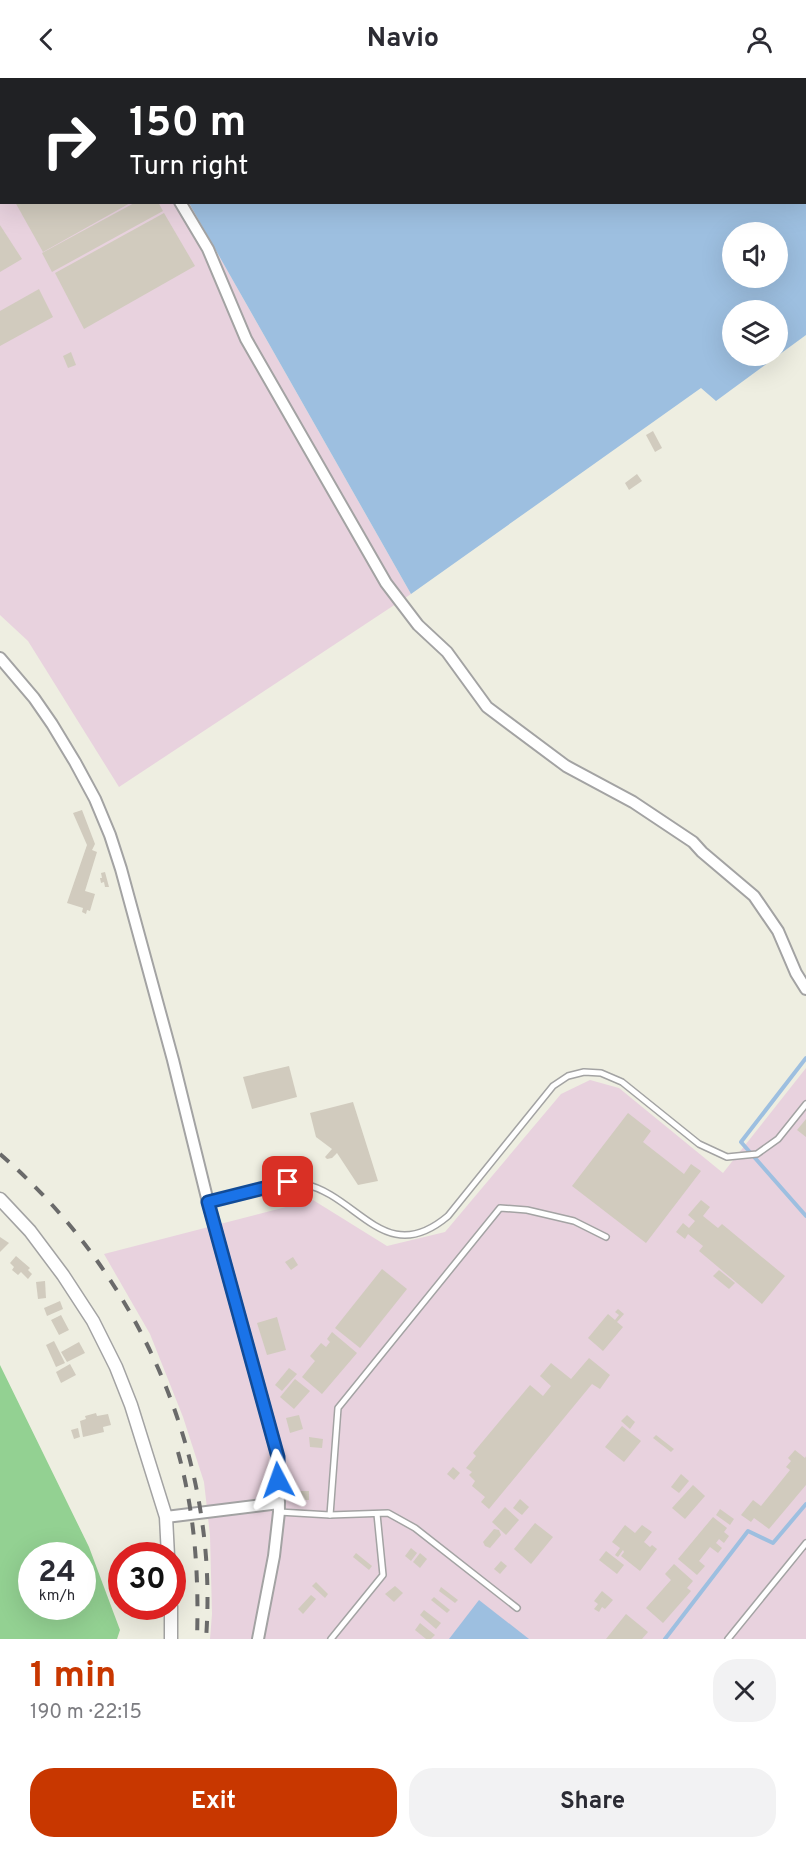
<!DOCTYPE html>
<html lang="en">
<head>
<meta charset="utf-8">
<style>
	body { margin:0; font-family:Overpass,sans-serif; background:#f2f2f3; color:#2b2b33; height:100vh; display:flex; flex-direction:column; font-size:22px; white-space:nowrap }
	* { box-sizing:border-box; margin:0 }
	p { font-size:20px; color:#7c7c81 }
	.icon { flex:none; width:33px; height:33px; fill:none; stroke:currentColor; stroke-width:2; stroke-linecap:round; stroke-linejoin:round }
	.map { position:relative; height:1561px; overflow:hidden }
	.details { display:flex; flex-direction:column; background:#fff; flex:1 }
	.details>* { flex:none }
	.guide { position:absolute; left:0px; top:0px; width:807px; height:126px; box-shadow:0 6px 24px #0002; background:#202124; color:#fff; overflow:hidden }
	.tools { position:absolute; left:722px; top:144px; display:grid; gap:12px }
	.tools a { display:grid; place-items:center; width:66px; height:66px; border-radius:50%; background:#fff; box-shadow:0 6px 24px #0002; font-size:30px }
	.speed { position:absolute; left:18px; top:1464px; display:flex; gap:12px; font-size:30px; font-weight:700; text-align:center }
	.speed>* { display:grid; place-content:center; width:78px; height:78px; border-radius:50%; background:#fff; box-shadow:0 6px 24px #0002; line-height:1 }
	.speed small { font-size:15px; font-weight:400 }
	.speed .limit { border:9px solid #d22; background:#fff; color:#111 }
	.pin { position:absolute; display:grid; place-items:center; width:51px; height:51px; color:#fff; margin:-26px; border-radius:12px; box-shadow:0 3px 9px #0006 }
	.me { position:absolute; width:66px; margin:-33px; rotate:356deg; stroke-linejoin:round; filter:drop-shadow(0 0 4px #0008) }
	.turn { display:flex; align-items:center; gap:21px; height:126px; padding:0 30px; font-size:27px }
	.turn .icon { width:78px; height:78px; stroke-width:2.5 }
	.turn b { display:block; font-size:42px; line-height:51px }
	.round { display:grid; place-items:center; flex:none; width:63px; height:63px; border-radius:24px; background:#f2f2f3 }
	.summary { display:flex; align-items:center; justify-content:space-between; height:102px; padding:0 30px }
	h1 { font-size:36px; font-weight:700; line-height:45px; color:#c83700 }
	.cta { display:flex; gap:12px; margin-top:auto; padding:12px 30px }
	.cta a { flex:1; height:69px; border-radius:24px; background:#c83700; color:#fff; font-size:24px; font-weight:700; line-height:69px; text-align:center }
	.cta a+a { background:#f2f2f3; color:#2b2b33 }
	header { display:flex; justify-content:space-between; align-items:center; height:78px; padding:0 30px; background:#fff; font-size:27px; font-weight:700 }
	.map>svg:first-child { display:block }
	.industrial { fill:#e8d2de }
	.forest { fill:#93d192; fill-rule:evenodd }
	.water { fill:#9dbfe0; fill-rule:evenodd }
	.lines { fill:none; stroke-linecap:round; stroke-linejoin:round }
	.stream { stroke:#9dbfe0; stroke-width:4 }
	.building { fill:#d1cbbe }
	.service-casing { stroke:#a3a3a3; stroke-width:8 }
	.minor-casing { stroke:#a3a3a3; stroke-width:14 }
	.tertiary-casing { stroke:#a3a3a3; stroke-width:15 }
	.service { stroke:#fff; stroke-width:5 }
	.minor { stroke:#fff; stroke-width:10 }
	.tertiary { stroke:#fff; stroke-width:12 }
	.rail { stroke:#6a6a6a; stroke-width:4; stroke-dasharray:12 12; stroke-linecap:butt }
	.route-casing { stroke:#114b97; stroke-width:15 }
	.route { stroke:#1a73e8; stroke-width:10 }
</style>
</head>
<body>
<header><svg class="icon" aria-label="back" viewBox="0 0 24 24"><path d="M15 5l-7 7 7 7"/></svg>Navio<svg class="icon" aria-label="person" viewBox="0 0 24 24"><circle cx="12" cy="8" r="4"/><path d="M4 21q1-7 8-7t8 7"/></svg></header>
<div class="map">
<svg width="806" height="1561" viewBox="0 0 806 1561">
	<rect width="100%" height="100%" fill="#eeeee1"/>
	<g class="industrial">
		<polygon points="0,0 119,0 119,1 2,2 2,124 189,125 411,516 119,709 28,563 0,537"/>
		<polygon points="806,990 806,1561 210,1561 212,1536 210,1457 204,1404 183,1339 150,1256 104,1176 313,1122 387,1168 445,1154 561,1016 590,1002 619,1010 723,1095"/>
	</g>
	<path class="forest" d="M 0,1287 L 89,1469 L 120,1552 L 117,1561 L 0,1561 ZM 32,1478 L 82,1478 L 82,1528 L 32,1528 Z"/>
	<g class="water">
		<path d="M 119,0 L 806,0 L 806,257 L 716,323 L 701,310 L 411,516 L 189,125 L 806,124 L 806,2 L 119,2 ZM 732,154 L 777,154 L 777,200 L 732,200 ZM 777,232 L 777,278 L 732,278 L 732,232 Z"/>
		<polygon points="479,1522 529,1561 449,1561"/>
	</g>
	<g class="lines">
		<g class="stream">
			<polyline points="806,980 741,1064 806,1138"/>
			<polyline points="665,1561 748,1453 773,1465 806,1426"/>
		</g>
	</g>
	<g class="building">
		<polygon points="15,124 132,124 43,174"/>
		<polygon points="136,124 158,124 163,133 52,194 42,175"/>
		<polygon points="164,135 195,188 84,251 55,195"/>
		<polygon points="0,147 22,181 0,194"/>
		<polygon points="39,211 53,239 0,268 0,233"/>
		<polygon points="71,274 76,287 68,290 63,278"/>
		<polygon points="653,353 662,370 655,374 646,357"/>
		<polygon points="637,396 642,403 629,412 625,405"/>
		<polygon points="82,732 95,766 92,772 97,774 85,813 95,816 90,833 87,832 86,836 82,834 83,830 67,825 87,767 73,735"/>
		<polygon points="105,794 109,809 105,809 104,804 101,805 100,800 102,800 101,795"/>
		<polygon points="289,988 297,1019 252,1031 243,999"/>
		<polygon points="353,1024 378,1103 358,1107 337,1075 332,1080 327,1081 325,1079 332,1071 316,1059 310,1035"/>
		<polygon points="628,1035 651,1053 643,1064 684,1096 691,1086 701,1093 646,1165 572,1108"/>
		<polygon points="806,1041 806,1059 797,1052"/>
		<polygon points="701,1122 710,1129 703,1138 718,1150 722,1146 785,1198 762,1226 699,1173 703,1168 688,1156 685,1161 676,1154 683,1145 689,1150 695,1143 688,1137"/>
		<polygon points="0,1159 9,1165 0,1174"/>
		<polygon points="16,1178 30,1190 28,1192 32,1196 28,1201 21,1194 18,1197 12,1192 14,1189 10,1185"/>
		<polygon points="293,1179 298,1187 291,1192 285,1184"/>
		<polygon points="382,1191 407,1211 360,1270 335,1250"/>
		<polygon points="719,1192 735,1205 729,1211 713,1198"/>
		<polygon points="45,1203 46,1220 38,1221 36,1204"/>
		<polygon points="60,1223 63,1231 47,1238 44,1230"/>
		<polygon points="618,1231 624,1236 617,1244 623,1249 603,1273 588,1260 608,1236 615,1242 619,1237 615,1234"/>
		<polygon points="61,1237 69,1252 59,1257 51,1242"/>
		<polygon points="277,1239 286,1272 267,1277 257,1245"/>
		<polygon points="332,1254 357,1275 322,1316 302,1299 315,1283 310,1278 321,1265 326,1269 330,1264 327,1261"/>
		<polygon points="54,1263 65,1285 56,1289 46,1267"/>
		<polygon points="79,1264 85,1275 67,1284 61,1274"/>
		<polygon points="589,1280 610,1297 600,1311 592,1306 489,1431 481,1424 485,1419 472,1408 475,1403 469,1397 472,1394 466,1390 476,1378 473,1375 530,1307 543,1318 551,1308 540,1298 551,1285 571,1301"/>
		<polygon points="70,1286 76,1297 61,1305 56,1294"/>
		<polygon points="289,1290 297,1296 282,1313 275,1307"/>
		<polygon points="295,1301 310,1313 294,1331 280,1319"/>
		<polygon points="96,1335 97,1338 108,1336 111,1347 103,1349 104,1354 83,1359 80,1343 86,1341 85,1338"/>
		<polygon points="299,1337 303,1351 290,1355 286,1340"/>
		<polygon points="627,1337 635,1344 630,1351 621,1343"/>
		<polygon points="622,1348 641,1363 624,1384 605,1369"/>
		<polygon points="78,1350 80,1359 74,1361 71,1352"/>
		<polygon points="656,1357 674,1371 671,1374 653,1360"/>
		<polygon points="309,1359 323,1361 322,1370 310,1369"/>
		<polygon points="795,1372 805,1380 806,1378 806,1407 769,1451 754,1440 751,1444 741,1437 753,1422 761,1428 790,1392 786,1389 791,1383 788,1380"/>
		<polygon points="453,1389 460,1395 454,1402 447,1396"/>
		<polygon points="681,1396 689,1403 679,1415 671,1409"/>
		<polygon points="693,1407 705,1418 685,1441 672,1430"/>
		<rect x="298" y="1413" width="11" height="9"/>
		<polygon points="520,1421 529,1429 522,1437 513,1430"/>
		<polygon points="505,1429 519,1442 506,1457 492,1444"/>
		<polygon points="720,1431 734,1441 730,1447 716,1437"/>
		<polygon points="713,1439 727,1450 724,1454 729,1458 724,1465 719,1461 716,1465 722,1470 718,1475 710,1469 699,1483 705,1488 697,1497 678,1481"/>
		<polygon points="535,1445 553,1459 531,1486 514,1471"/>
		<polygon points="625,1447 635,1455 642,1447 652,1454 644,1464 650,1469 652,1467 657,1471 640,1493 621,1478 624,1474 623,1472 618,1479 615,1477 620,1470 612,1464"/>
		<polygon points="494,1451 499,1452 501,1457 490,1470 485,1468 483,1464"/>
		<polygon points="411,1470 417,1475 411,1483 405,1478"/>
		<polygon points="606,1473 624,1487 617,1496 599,1482"/>
		<polygon points="356,1475 372,1488 369,1492 353,1479"/>
		<polygon points="420,1475 427,1481 420,1490 413,1484"/>
		<polygon points="501,1483 507,1488 500,1496 494,1491"/>
		<polygon points="674,1486 693,1503 687,1510 691,1513 663,1545 646,1530 671,1502 665,1496"/>
		<polygon points="316,1504 328,1516 325,1520 312,1508"/>
		<polygon points="395,1508 403,1515 394,1524 385,1516"/>
		<polygon points="441,1509 458,1522 455,1525 439,1513"/>
		<polygon points="602,1513 613,1522 605,1531 602,1529 599,1534 594,1531 598,1526 594,1523"/>
		<polygon points="311,1517 316,1521 303,1536 298,1531"/>
		<polygon points="434,1519 450,1532 447,1535 431,1522"/>
		<polygon points="424,1532 441,1545 436,1551 420,1537"/>
		<polygon points="626,1536 648,1554 642,1561 606,1561"/>
		<polygon points="420,1545 435,1557 431,1561 426,1561 415,1552"/>
	</g>
	<g class="lines">
		<defs>
			<g id="service">
				<path d="M 208,1124 C 231,1118 283,1101 304,1106 C 359,1118 385,1191 448,1138 L 553,1008 L 568,998 L 584,994 L 601,995 L 622,1004 L 699,1066 L 727,1079 L 757,1076 L 778,1061 L 806,1026"/>
				<polyline points="279,1434 330,1437 388,1435 415,1450 517,1530"/>
				<polyline points="330,1437 338,1330 500,1130 527,1132 574,1143 606,1159"/>
				<polyline points="331,1561 383,1497 377,1436"/>
				<polyline points="728,1561 806,1465"/>
			</g>
			<g id="minor">
				<polyline points="106,0 107,2"/>
				<polyline points="180,124 208,171 246,261 386,505 418,547 447,574 487,629 566,688 633,724 693,764 702,774 754,818 778,853 796,895 806,911"/>
				<polyline points="0,580 34,620 52,646 75,684 95,721 110,757 121,791 173,982 208,1124 278,1379 279,1434 274,1478 258,1561"/>
				<polyline points="166,1439 279,1425"/>
			</g>
			<g id="tertiary">
				<polyline points="0,1121 30,1153 63,1197 93,1243 116,1289 131,1327 166,1439 168,1478"/>
				<polyline points="171,1528 171,1561"/>
			</g>
		</defs>
		<use href="#service" class="service-casing"/>
		<use href="#minor" class="minor-casing"/>
		<use href="#tertiary" class="tertiary-casing"/>
		<use href="#service" class="service"/>
		<use href="#minor" class="minor"/>
		<use href="#tertiary" class="tertiary"/>
		<g class="rail">
			<path d="M 0,1076 C 117,1177 194,1324 206,1479 C 208,1507 208,1534 206,1561"/>
			<path d="M 178,1374 C 195,1435 199,1498 197,1561"/>
		</g>
	</g>
	<g class="lines">
		<defs>
			<polyline id="route" points="278,1402 278,1379 208,1124 288,1104"/>
		</defs>
		<use href="#route" class="route-casing"/>
		<use href="#route" class="route"/>
	</g>
</svg>
<div class="tools">
<a><svg class="icon" aria-label="sound" viewBox="0 0 24 24"><path d="M4 9h4l5-4v14l-5-4H4zM17 9q2 3 0 6"/></svg></a>
<a><svg class="icon" aria-label="layers" viewBox="0 0 24 24"><path d="M12 4l9 5-9 5-9-5zM3 14l9 5 9-5"/></svg></a>
</div>
<div class="speed"><div>24<small>km/h</small></div><div class="limit">30</div></div>
<div class="pin" style="left:288px;top:1104px;background:#d93025"><svg class="icon" aria-label="arrive" viewBox="0 0 24 24"><path d="M6 21V4h12l-3 4 3 4H6"/></svg></div>
<svg class="me" style="left:278px;top:1402px" viewBox="-20 -20 40 40"><path d="M0-17L14 15 0 8-14 15z" fill="#1a73e8" stroke="#fff" stroke-width="4"/></svg>
<div class="guide">
<div class="turn"><svg class="icon" aria-label="right" viewBox="0 0 24 24"><path d="M7 20v-9h11M14 6l5 5-5 5"/></svg><div><b>150 m</b>Turn right</div></div>
</div>
</div>
<section class="details">
<div class="summary"><div><h1>1 min</h1><p>190 m · 22:15</p></div><a class="round"><svg class="icon" aria-label="close" viewBox="0 0 24 24"><path d="M6 6l12 12M18 6L6 18"/></svg></a></div>
<div class="cta"><a>Exit</a><a>Share</a></div>
</section>
</body>
</html>
